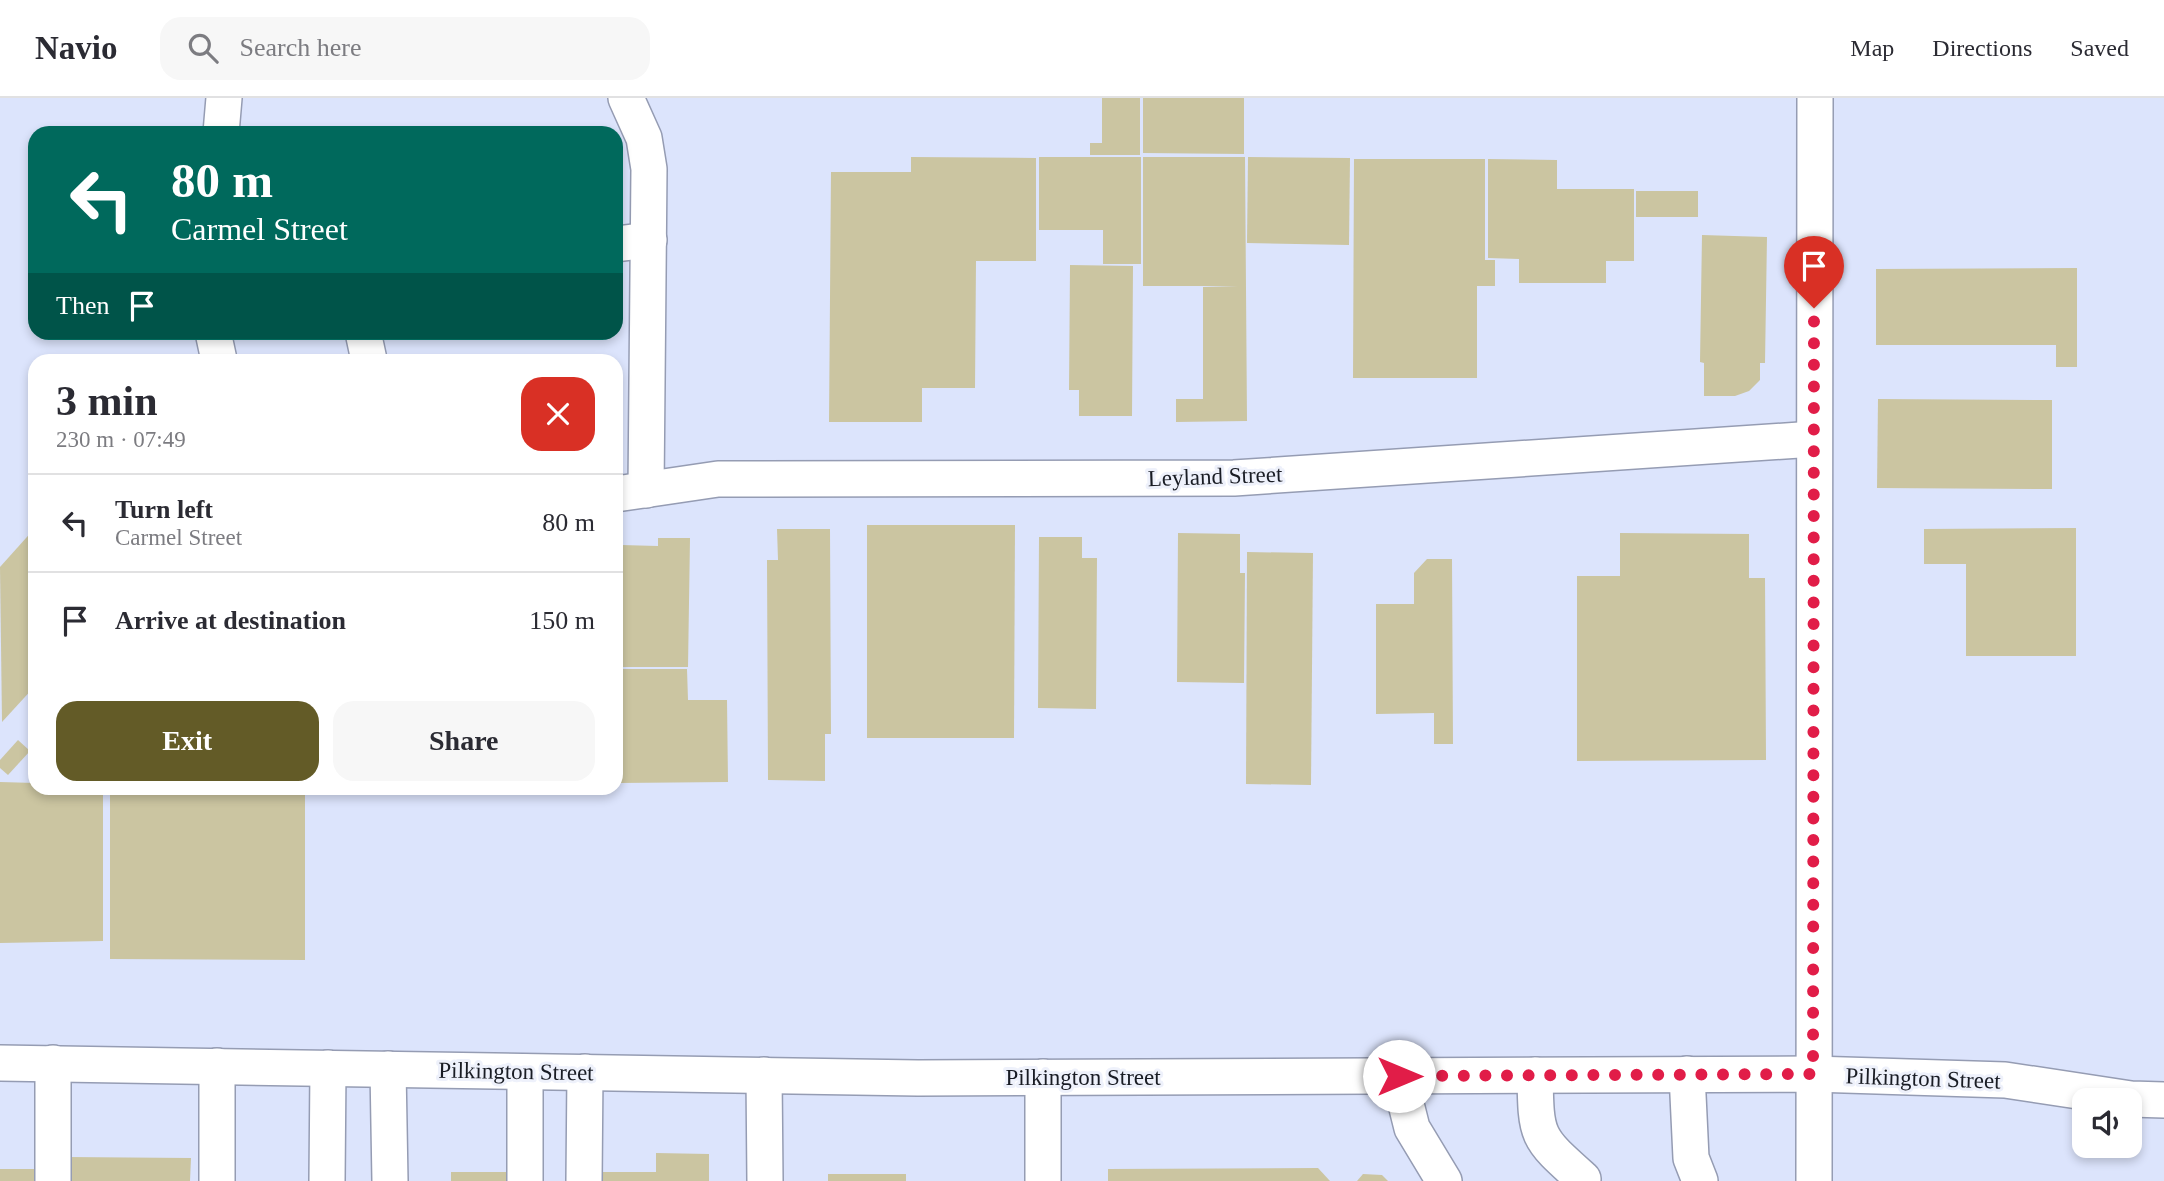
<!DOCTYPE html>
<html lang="en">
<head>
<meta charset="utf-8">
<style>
	body { margin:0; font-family:Georgia,serif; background:#f7f7f7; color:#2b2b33; height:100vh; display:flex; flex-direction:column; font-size:26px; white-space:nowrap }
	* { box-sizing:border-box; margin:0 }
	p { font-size:23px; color:#7c7c81 }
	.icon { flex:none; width:38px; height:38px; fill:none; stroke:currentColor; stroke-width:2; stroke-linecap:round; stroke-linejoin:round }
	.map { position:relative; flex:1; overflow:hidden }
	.sheet { position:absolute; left:28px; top:256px; width:595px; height:441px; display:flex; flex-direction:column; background:#fff; border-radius:21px; box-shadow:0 4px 10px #0003 }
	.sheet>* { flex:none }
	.guide { position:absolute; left:28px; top:28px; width:595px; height:214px; border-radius:21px; box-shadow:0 4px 10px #0003; background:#00695c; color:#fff; overflow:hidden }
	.controls { position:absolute; left:2072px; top:990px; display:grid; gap:14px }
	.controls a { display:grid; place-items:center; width:70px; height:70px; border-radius:14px; background:#fff; box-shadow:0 4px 10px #0003; font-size:35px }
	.pin { position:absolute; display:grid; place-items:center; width:60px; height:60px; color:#fff; margin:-72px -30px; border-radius:50% 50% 50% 0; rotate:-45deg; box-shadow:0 0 7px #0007 }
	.pin .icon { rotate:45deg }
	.me { position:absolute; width:77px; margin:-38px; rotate:90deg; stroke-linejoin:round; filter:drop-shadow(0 0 5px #0008) }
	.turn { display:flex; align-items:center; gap:24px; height:147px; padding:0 28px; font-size:32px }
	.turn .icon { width:91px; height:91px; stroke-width:2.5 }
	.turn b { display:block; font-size:49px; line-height:60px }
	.then { display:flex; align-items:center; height:66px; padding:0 28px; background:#0003; gap:14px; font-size:26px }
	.round { display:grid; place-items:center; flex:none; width:74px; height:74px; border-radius:21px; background:#f7f7f7 }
	.head { display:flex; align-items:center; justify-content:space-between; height:119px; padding:0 28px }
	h1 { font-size:42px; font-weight:800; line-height:52px }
	.action { display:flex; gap:14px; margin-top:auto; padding:14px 28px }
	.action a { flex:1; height:80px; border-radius:21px; background:#635b27; color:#fff; font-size:28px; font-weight:800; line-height:80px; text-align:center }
	.action a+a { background:#f7f7f7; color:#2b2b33 }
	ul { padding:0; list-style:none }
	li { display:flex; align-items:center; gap:21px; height:98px; padding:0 28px; border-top:2px solid #e1e1e2 }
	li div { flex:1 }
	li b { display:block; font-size:26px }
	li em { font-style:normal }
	header { display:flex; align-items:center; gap:42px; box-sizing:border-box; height:98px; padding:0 35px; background:#fff; border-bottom:2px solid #e1e1e2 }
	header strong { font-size:33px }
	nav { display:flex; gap:38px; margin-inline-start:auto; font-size:24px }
	.search { width:490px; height:63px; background:#f7f7f7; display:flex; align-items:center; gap:18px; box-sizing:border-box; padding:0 24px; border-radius:21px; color:#7c7c81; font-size:26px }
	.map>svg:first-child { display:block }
	.building { fill:#cbc5a1 }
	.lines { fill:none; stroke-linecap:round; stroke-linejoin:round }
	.minor-casing { stroke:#959cb3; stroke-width:38 }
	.minor { stroke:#fff; stroke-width:35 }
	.route { stroke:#e11d48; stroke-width:12; stroke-dasharray:0 21.6 }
	.labels { text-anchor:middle; stroke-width:6; stroke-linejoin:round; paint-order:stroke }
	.street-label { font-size:23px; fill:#191c24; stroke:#eef1fb }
</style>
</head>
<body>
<header>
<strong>Navio</strong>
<div class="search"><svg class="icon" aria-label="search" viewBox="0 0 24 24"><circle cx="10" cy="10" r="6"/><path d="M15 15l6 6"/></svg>Search here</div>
<nav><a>Map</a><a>Directions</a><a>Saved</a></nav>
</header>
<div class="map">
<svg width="2164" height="1083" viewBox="0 0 2164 1083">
	<rect width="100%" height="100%" fill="#dce4fc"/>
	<g class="building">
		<polygon points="1102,0 1140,0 1140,57 1090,57 1090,45 1102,45"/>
		<polygon points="1143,0 1244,0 1244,56 1143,55"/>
		<polygon points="911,59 1036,60 1036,163 976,163 975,290 922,290 922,324 829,324 831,74 911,74"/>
		<polygon points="1039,59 1141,59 1141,166 1103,166 1103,132 1039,132"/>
		<polygon points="1143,59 1245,59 1247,323 1176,324 1176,301 1203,301 1203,189 1238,188 1143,188"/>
		<polygon points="1248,59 1350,60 1349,147 1247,145"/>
		<polygon points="1354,61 1485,61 1485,162 1495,162 1495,188 1477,188 1477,280 1353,280"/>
		<polygon points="1488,61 1557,62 1557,91 1634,91 1634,163 1606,163 1606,185 1519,185 1519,161 1488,160"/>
		<rect x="1636" y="93" width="62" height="26"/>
		<polygon points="1702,137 1767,139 1765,265 1760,265 1760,282 1749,293 1735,298 1704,298 1704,265 1700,264"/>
		<polygon points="1070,167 1133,168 1132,318 1079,318 1079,292 1069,292"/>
		<polygon points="2077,170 2077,269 2056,269 2056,247 1876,247 1876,171"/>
		<polygon points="1878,301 2052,302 2052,391 1877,390"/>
		<polygon points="867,427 1015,427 1014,640 867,640"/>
		<polygon points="35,430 35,588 2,624 0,469"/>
		<polygon points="2076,430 2076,558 1966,558 1966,466 1924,466 1924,431"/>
		<polygon points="777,431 830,431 831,636 825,636 825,683 768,682 767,462 778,462"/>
		<polygon points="1178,435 1240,436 1240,475 1245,475 1244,585 1177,584"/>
		<polygon points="1620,435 1749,436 1749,480 1765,480 1766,662 1577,663 1577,478 1620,478"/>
		<polygon points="1039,439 1082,439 1082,460 1097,460 1096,611 1038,610"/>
		<polygon points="658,440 690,440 688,569 620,569 621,447 658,448"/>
		<polygon points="1247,454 1313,455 1311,687 1246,686"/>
		<polygon points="1427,461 1452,461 1453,646 1434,646 1434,615 1376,616 1376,506 1414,506 1414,475"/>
		<polygon points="619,571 687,571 688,602 727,602 728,684 620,685"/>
		<polygon points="18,642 30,653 8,677 0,670 0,662"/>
		<polygon points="0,684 35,685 35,690 103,690 103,843 0,845"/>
		<polygon points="110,690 305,690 305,862 110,861"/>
		<polygon points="656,1055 709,1056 709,1083 597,1083 597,1074 656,1074"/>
		<polygon points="67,1059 191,1060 190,1083 67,1083"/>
		<polygon points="1318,1070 1330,1083 1108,1083 1108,1071"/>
		<rect x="0" y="1071" width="34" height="12"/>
		<rect x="451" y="1074" width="62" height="9"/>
		<rect x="828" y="1076" width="78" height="7"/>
		<polygon points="1363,1076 1382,1077 1388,1083 1357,1083"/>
	</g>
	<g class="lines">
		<defs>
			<g id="minor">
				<polyline points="626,0 644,40 649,71 646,392"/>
				<polyline points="221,35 224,0"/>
				<polyline points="616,146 649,142"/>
				<polyline points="213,234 219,262"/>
				<polyline points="363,234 369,262"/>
				<polyline points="616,396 718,381 1234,380 1814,341"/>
				<polyline points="0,965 918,980 1813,976 2005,982 2131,1001 2164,1002"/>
				<polyline points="217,968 217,1083"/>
				<polyline points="388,971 390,1083"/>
				<polyline points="525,974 525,1083"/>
				<polyline points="1687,976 1691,1060 1700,1083"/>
				<polyline points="764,977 765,1083"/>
				<path d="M 1535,977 C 1536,1040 1536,1039 1583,1081"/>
				<polyline points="1399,978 1412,1030 1444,1083"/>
				<polyline points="1043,979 1043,1083"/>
				<polyline points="53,1083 53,965"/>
				<polyline points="327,1083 328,970"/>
				<polyline points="584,1083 585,974"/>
				<polyline points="1814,1083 1815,0"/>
			</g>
		</defs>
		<use href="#minor" class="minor-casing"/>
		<use href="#minor" class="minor"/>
	</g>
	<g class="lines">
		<polyline class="route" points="1399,978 1813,976 1814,210"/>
	</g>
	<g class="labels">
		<g class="street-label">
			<text transform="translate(1215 378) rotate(-2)" y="8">Leyland Street</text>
			<text transform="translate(516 973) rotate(1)" y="8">Pilkington Street</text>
			<text x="1083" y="987">Pilkington Street</text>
			<text transform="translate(1923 980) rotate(2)" y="8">Pilkington Street</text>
		</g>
	</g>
</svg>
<div class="controls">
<a><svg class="icon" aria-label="sound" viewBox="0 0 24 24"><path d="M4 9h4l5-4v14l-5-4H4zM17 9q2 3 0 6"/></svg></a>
</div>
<div class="pin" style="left:1814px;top:210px;background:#d93025"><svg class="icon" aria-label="arrive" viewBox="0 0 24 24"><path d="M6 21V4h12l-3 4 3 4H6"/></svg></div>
<svg class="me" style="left:1399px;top:978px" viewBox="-20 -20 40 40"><circle r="19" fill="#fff"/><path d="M0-13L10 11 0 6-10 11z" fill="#e11d48"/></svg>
<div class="guide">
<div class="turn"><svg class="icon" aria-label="left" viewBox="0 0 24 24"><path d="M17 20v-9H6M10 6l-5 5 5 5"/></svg><div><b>80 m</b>Carmel Street</div></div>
<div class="then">Then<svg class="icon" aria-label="arrive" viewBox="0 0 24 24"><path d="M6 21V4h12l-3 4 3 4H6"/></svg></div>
</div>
<section class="sheet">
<div class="head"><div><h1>3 min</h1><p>230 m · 07:49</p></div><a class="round" style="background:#d93025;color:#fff"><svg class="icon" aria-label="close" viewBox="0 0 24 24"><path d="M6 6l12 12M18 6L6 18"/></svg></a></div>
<ul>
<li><svg class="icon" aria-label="left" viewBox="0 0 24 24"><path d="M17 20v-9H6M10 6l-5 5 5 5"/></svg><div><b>Turn left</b><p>Carmel Street</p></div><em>80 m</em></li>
<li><svg class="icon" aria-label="arrive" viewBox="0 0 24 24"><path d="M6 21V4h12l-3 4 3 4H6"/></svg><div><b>Arrive at destination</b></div><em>150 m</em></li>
</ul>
<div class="action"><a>Exit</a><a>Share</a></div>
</section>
</div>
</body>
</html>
